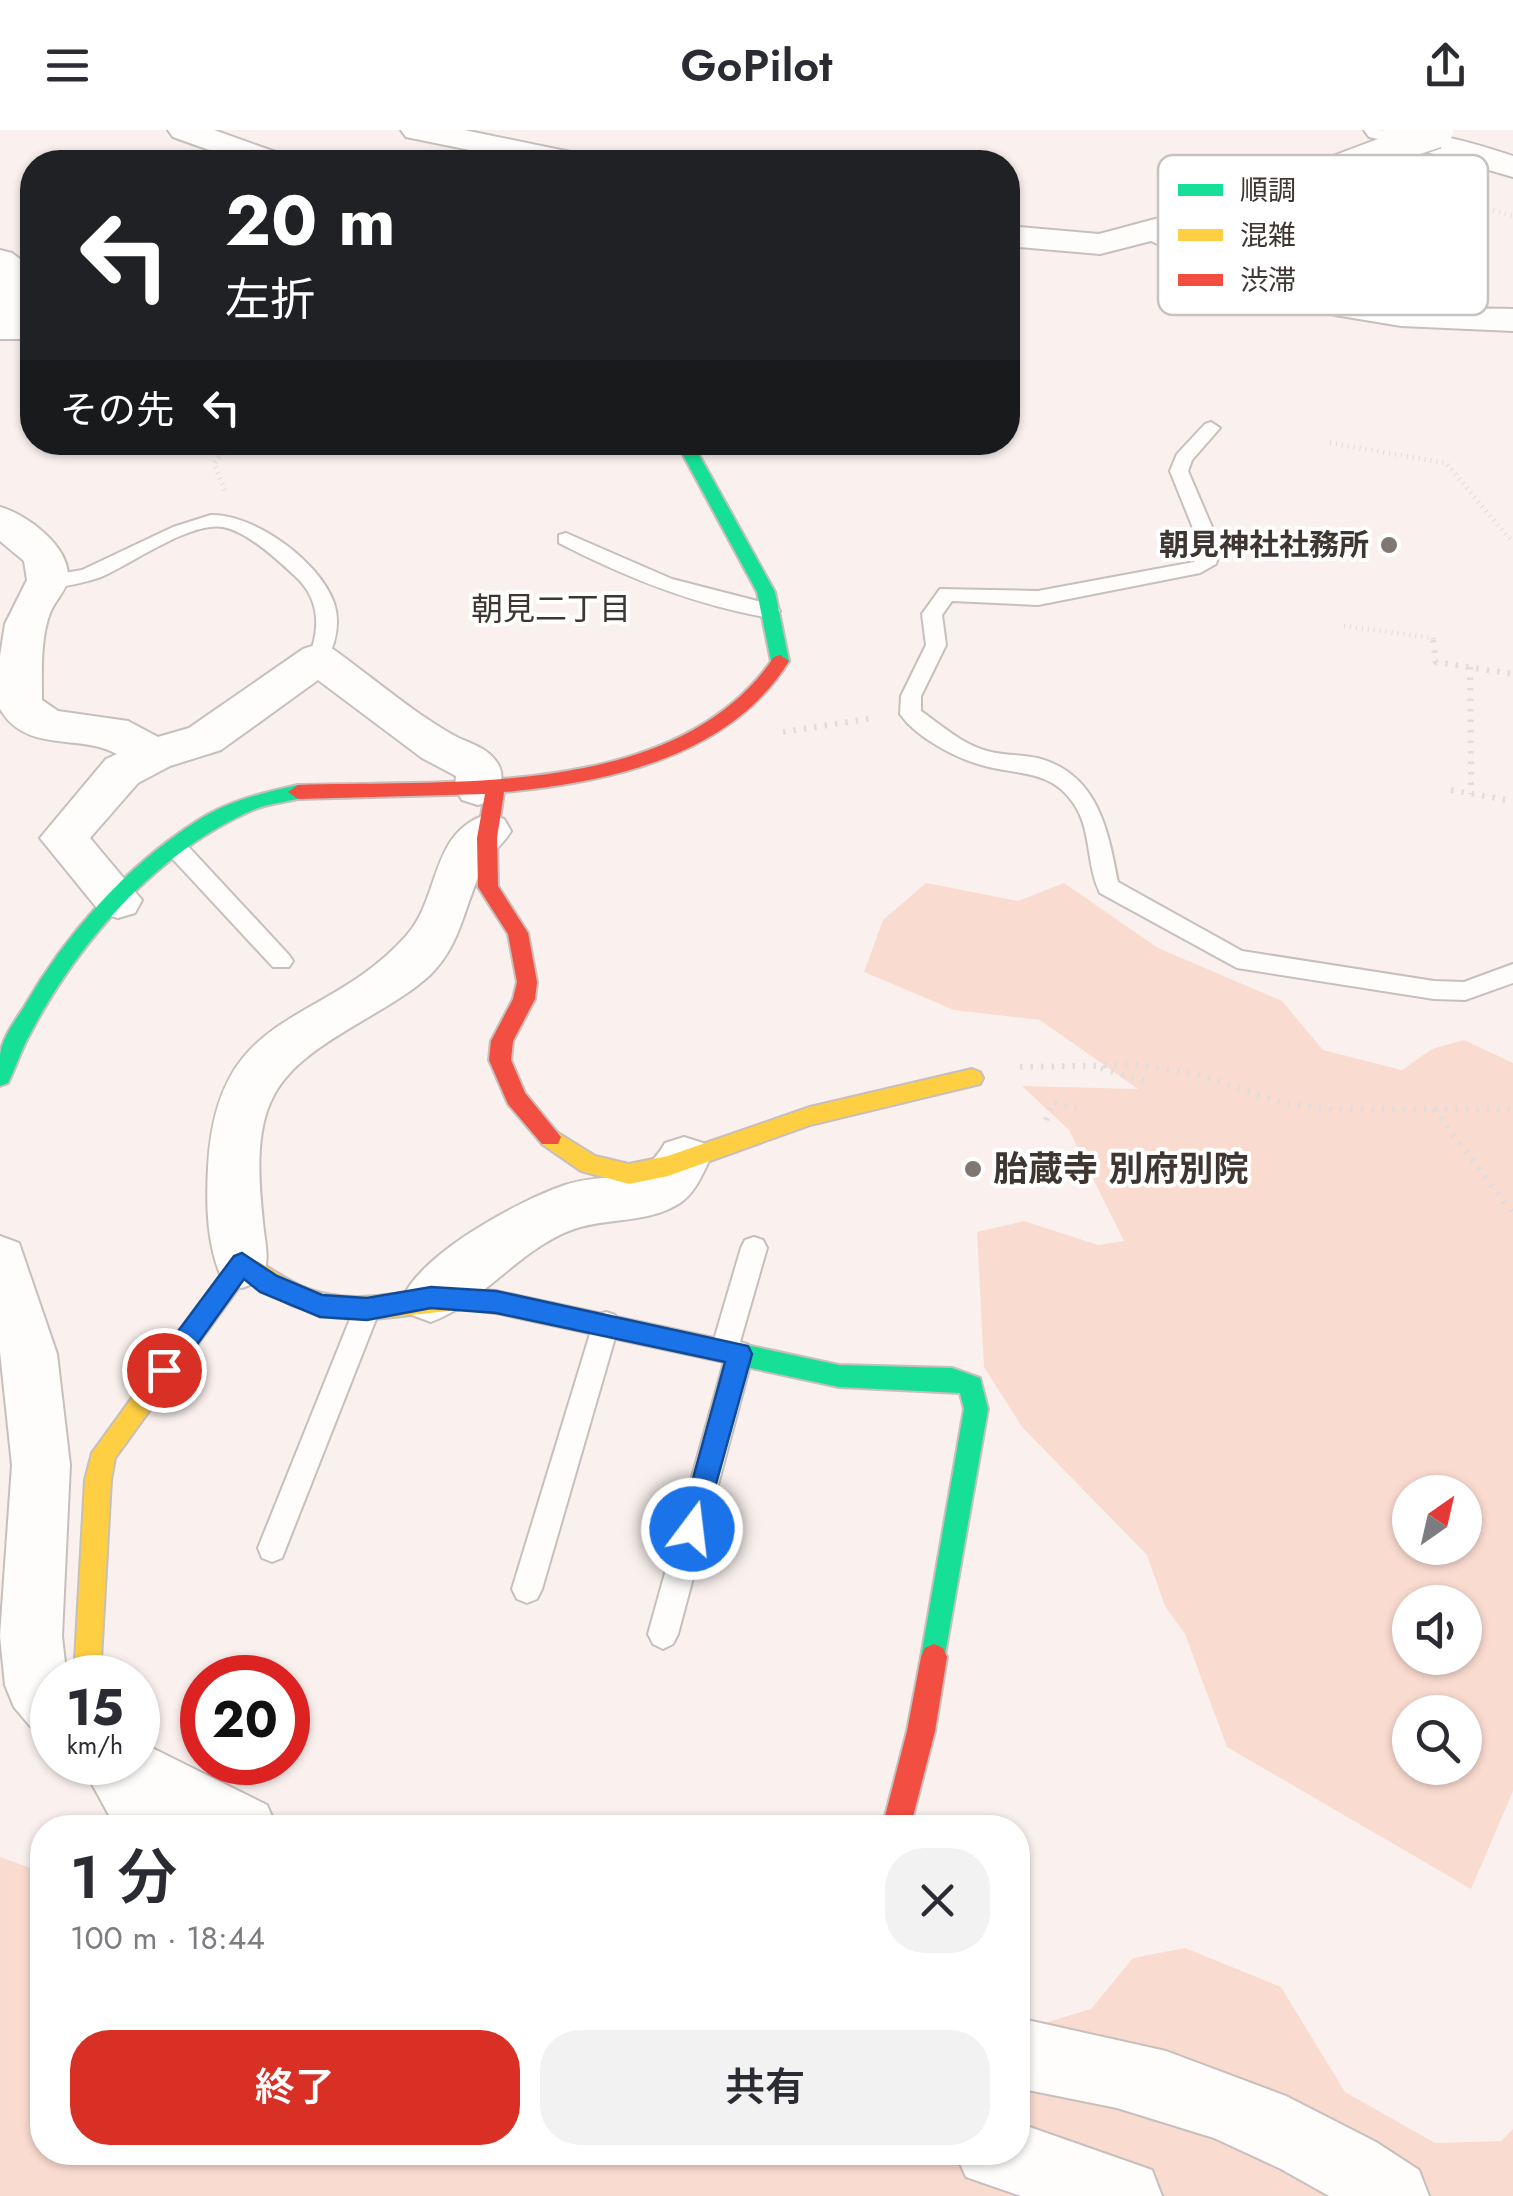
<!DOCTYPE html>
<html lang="ja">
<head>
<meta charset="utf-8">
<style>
	body { margin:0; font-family:Jost,"Noto Sans JP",sans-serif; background:#f2f2f3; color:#2b2b33; height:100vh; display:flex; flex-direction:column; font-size:38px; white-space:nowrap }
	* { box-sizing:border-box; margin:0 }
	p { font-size:32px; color:#7c7c81 }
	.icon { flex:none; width:55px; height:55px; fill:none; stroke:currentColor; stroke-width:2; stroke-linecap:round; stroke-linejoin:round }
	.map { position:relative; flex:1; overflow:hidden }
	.panel { position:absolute; left:30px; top:1685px; width:1000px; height:350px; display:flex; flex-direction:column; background:#fff; border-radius:40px; box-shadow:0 2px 8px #0004 }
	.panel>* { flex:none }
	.top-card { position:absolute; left:20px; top:20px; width:1000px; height:305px; border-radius:40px; box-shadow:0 2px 8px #0004; background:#202124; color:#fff; overflow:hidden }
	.needle { width:65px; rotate:34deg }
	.tools { position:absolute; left:1392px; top:1345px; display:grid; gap:20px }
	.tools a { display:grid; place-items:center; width:90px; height:90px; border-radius:50%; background:#fff; box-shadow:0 2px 8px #0004; font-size:50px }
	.speed { position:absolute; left:30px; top:1525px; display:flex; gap:20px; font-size:50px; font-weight:700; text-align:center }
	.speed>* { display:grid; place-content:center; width:130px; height:130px; border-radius:50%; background:#fff; box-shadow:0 2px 8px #0004; line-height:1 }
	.speed small { font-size:25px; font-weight:400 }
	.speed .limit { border:15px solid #d22; background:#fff; color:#111 }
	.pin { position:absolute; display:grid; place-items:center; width:85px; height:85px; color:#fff; margin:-42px; border:5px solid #fff; border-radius:50%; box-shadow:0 2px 10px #0007 }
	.me { position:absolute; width:110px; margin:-55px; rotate:15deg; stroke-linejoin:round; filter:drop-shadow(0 0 8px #0008) }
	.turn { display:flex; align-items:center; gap:35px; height:210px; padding:0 40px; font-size:45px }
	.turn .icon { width:130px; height:130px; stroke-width:2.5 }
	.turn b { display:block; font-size:70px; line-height:85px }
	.then { display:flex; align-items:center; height:95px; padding:0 40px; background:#0003; gap:20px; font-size:38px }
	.round { display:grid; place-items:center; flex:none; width:105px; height:105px; border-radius:40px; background:#f2f2f3 }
	.overview { display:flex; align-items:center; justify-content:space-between; height:170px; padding:0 40px }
	h1 { font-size:60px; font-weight:600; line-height:75px }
	.action { display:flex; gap:20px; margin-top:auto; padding:20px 40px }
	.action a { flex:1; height:115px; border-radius:40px; background:#d93025; color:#fff; font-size:40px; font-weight:600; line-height:115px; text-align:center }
	.action a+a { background:#f2f2f3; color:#2b2b33 }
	header { display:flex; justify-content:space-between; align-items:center; height:130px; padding:0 40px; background:#fff; font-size:45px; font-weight:600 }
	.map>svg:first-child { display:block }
	.green { fill:#fadbd0; fill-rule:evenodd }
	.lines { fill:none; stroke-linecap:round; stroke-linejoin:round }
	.lane-casing { stroke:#c7bfbc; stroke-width:4 }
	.street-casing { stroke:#c7bfbc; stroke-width:4 }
	.fast-casing { stroke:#c7bfbc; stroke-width:4 }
	.slow-casing { stroke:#c7bfbc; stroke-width:4 }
	.jam-casing { stroke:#c7bfbc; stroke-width:4 }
	.path-far1 { stroke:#e0dddc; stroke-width:5; stroke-dasharray:1 5; stroke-linecap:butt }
	.path { stroke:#e0dddc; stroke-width:6; stroke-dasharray:2.5 8; stroke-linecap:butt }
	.lane { fill:#fefdfc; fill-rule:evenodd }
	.street { fill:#fefdfc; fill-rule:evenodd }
	.fast { fill:#16e098; fill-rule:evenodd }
	.slow { fill:#ffcf43; fill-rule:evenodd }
	.jam { fill:#f24e42; fill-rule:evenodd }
	.street-bridge-casing { stroke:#c7bfbc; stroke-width:39; stroke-linecap:butt }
	.street-bridge { stroke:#fefdfc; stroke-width:36 }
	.route { fill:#1a73e8; stroke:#114b97; stroke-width:2.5 }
	.poi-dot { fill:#807774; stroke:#fff; stroke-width:4 }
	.labels { text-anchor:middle; stroke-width:8; stroke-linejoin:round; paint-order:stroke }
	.far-poi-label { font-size:30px; font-weight:bold; fill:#3f3632; stroke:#fff; text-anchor:end }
	.far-neighbourhood-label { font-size:32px; fill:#3f3632; stroke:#fff }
	.poi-label { font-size:35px; font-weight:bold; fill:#3f3632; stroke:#fff; text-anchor:start }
	.key { fill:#fff; stroke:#c5c3c2; stroke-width:2.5 }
	.key-label { font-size:28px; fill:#3f3632 }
</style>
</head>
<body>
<header><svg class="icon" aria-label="menu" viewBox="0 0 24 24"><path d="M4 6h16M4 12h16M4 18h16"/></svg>GoPilot<svg class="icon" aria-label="share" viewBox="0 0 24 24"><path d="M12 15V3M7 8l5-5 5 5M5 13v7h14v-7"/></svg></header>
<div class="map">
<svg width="1513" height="2066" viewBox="0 0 1513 2066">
	<rect width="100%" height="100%" fill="#faf1ee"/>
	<g class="green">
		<path d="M 926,753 L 1018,771 L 1064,753 L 1158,818 L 1282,871 L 1323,920 L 1402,940 L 1432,919 L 1464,910 L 1513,933 L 1513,1661 L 1471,1759 L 1227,1617 L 1185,1504 L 1165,1476 L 1147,1425 L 1022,1297 L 984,1237 L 977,1102 L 1024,1091 L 1098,1115 L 1124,1111 L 1069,1000 L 1022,956 L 1138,959 L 1040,890 L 954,880 L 864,842 L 883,790 ZM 1410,1362 L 1465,1362 L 1465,1418 L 1410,1418 ZM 1410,1472 L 1465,1472 L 1465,1528 L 1410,1528 ZM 1410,1582 L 1465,1582 L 1465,1638 L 1410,1638 Z"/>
		<polygon points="0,1727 42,1742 42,2022 1018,2022 1018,1901 1091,1879 1133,1828 1185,1818 1281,1857 1345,1962 1435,2013 1501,2011 1513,1999 1513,2066 0,2066"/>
	</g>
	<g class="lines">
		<defs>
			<g id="lane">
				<path d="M 1211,292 L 1220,298 L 1192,330 L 1188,341 L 1221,418 L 1216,434 L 1200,443 L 1038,475 L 952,471 L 942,485 L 946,515 L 921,566 L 921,581 C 941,595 962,614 987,621 C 1004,626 1023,624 1041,629 C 1098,646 1108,700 1118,752 L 1242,821 L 1434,851 L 1464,852 L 1513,834 L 1513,853 L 1465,870 L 1434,869 L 1237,838 L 1100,763 C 1086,735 1092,701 1074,674 C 1052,640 1019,645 985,636 C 957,629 917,608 900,584 L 901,566 L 926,515 L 922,484 L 940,459 L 1038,461 L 1194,432 L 1201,418 L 1170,341 L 1177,324 L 1205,294 Z"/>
				<path d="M 211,385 C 255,384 320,432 334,473 C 341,494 335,515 325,534 L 311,534 L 308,529 C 321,498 320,468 294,445 C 275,428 248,402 223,397 C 191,391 131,434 101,447 C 84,453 66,456 48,459 L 38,452 L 41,447 L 82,440 L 173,397 Z"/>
				<path d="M 566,403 L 672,449 L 777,476 L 780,481 L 770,488 C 695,475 627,448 559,413 L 559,405 Z"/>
				<polygon points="177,711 185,713 289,825 293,831 289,837 273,837 169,725 166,719 169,713"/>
				<polygon points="754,1107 763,1110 767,1118 740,1212 749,1215 753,1224 678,1504 673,1514 663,1519 653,1514 648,1504 724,1232 715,1229 711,1220 741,1118 745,1110"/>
				<polygon points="367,1167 376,1171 380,1179 282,1428 272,1432 262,1428 258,1418 354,1179 358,1171"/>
				<polygon points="606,1182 615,1185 619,1194 542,1459 537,1469 527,1473 517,1469 512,1459 593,1194 597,1185"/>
			</g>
			<g id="street">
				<polygon points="168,0 214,0 284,25 288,32 243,32 173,7"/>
				<polygon points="401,0 464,0 585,25 589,32 528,32 406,7"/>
				<path d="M 1364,0 C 1424,0 1456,7 1513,26 L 1513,47 L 1410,17 L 1185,102 C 1234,125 1283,150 1336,163 C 1393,178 1454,178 1513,179 L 1513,201 L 1401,196 L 1335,185 L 1253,159 L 1151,111 L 1100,124 L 1008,116 L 1008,96 L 1099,104 L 1189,80 L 1378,9 L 1369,7 Z"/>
				<polygon points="0,120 12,123 32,138 28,201 23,209 0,209"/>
				<path d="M 0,377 C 26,384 70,416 68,448 C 67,460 55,470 50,483 C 40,510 42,541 42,570 L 58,581 L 128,591 L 158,607 L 189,598 L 303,519 L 318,514 L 333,519 C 372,547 411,581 453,605 C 469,614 487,616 498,634 C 505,646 500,658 494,670 L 478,675 L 462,670 L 455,658 L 456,646 L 422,628 L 318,550 L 221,620 L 170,636 L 138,653 L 90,708 L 142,770 L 135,783 L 118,788 L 101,783 L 40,708 L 106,629 L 117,624 C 79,603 26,624 0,579 L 0,526 L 5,494 L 27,450 L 24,431 L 0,411 Z"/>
				<path d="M 488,684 L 504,689 L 511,701 C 503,715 490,723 483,737 C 464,774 462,814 430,845 C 386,886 302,912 274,965 C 254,1001 259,1053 263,1092 C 265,1115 271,1130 261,1151 L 242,1158 L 223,1151 C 207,1117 206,1076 208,1038 C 216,875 323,899 406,806 C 441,768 429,702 488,684 Z"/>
				<path d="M 684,1007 L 703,1013 L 710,1029 C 702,1045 695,1063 680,1073 C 647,1094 609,1087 574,1099 C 520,1118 484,1172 431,1192 L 412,1185 L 403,1167 C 424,1122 518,1071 565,1055 C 607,1041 640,1058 665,1013 Z"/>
				<polygon points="0,1106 19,1113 57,1224 70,1335 62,1506 66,1542 71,1548 52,1548 52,1606 30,1596 14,1577 5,1555 0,1506 12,1335 0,1221"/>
				<polygon points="138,1611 267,1675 277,1698 116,1698 80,1632 138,1632"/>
				<polygon points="1018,1888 1166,1921 1286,1966 1376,2012 1419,2040 1429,2066 1329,2066 1281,2039 1214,2008 1117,1978 1018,1958"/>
				<polygon points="1018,1993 1152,2040 1162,2066 1021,2066 966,2047 955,2022 1018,2022"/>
			</g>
			<g id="fast">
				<polygon points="676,312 692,312 775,462 789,531 786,535 780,537 771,531 757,462"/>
				<path d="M 298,655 L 308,662 L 305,667 C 288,672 269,673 253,680 C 156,722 78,813 30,904 C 21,920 16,937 8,953 L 0,956 C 0,946 0,935 0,925 C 2,908 15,891 24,877 C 66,804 125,737 197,691 C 228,671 262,663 298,655 Z"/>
				<polygon points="458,1158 496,1161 839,1235 952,1238 980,1248 988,1279 943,1536 934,1540 925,1536 921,1527 964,1279 960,1263 839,1257 496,1183 450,1177 446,1169 450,1161"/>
			</g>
			<g id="slow">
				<polygon points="972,939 980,942 983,948 980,954 810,995 668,1046 629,1054 581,1041 542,1014 539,1007 542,1000 550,998 595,1026 629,1034 668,1026 810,977"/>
				<path d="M 242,1124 C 266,1133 286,1152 311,1160 C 361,1177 408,1158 458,1158 L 466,1161 L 470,1169 L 466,1177 L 458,1180 L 365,1190 L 331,1187 L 291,1175 L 245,1149 L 115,1328 L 111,1350 L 100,1548 L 74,1548 L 85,1350 L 92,1323 L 234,1127 Z"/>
			</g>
			<g id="jam">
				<path d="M 780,525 L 789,531 C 731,626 607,653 504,662 L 497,708 L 498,756 L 528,803 L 537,852 L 535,869 L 513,911 L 511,930 L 525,963 L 561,1007 L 558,1014 L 542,1014 L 508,974 L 489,930 L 491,911 L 513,869 L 517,852 L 508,804 L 478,757 L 477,708 L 485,664 L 298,669 L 288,662 L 298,655 C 449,650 678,670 774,527 Z"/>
				<polygon points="934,1514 943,1518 947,1527 935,1601 910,1698 882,1698 907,1601 921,1527 925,1518"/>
			</g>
		</defs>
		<use href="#lane" class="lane-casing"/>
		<use href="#street" class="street-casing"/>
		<use href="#fast" class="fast-casing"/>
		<use href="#slow" class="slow-casing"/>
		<use href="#jam" class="jam-casing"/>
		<g class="path-far1">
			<polyline points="1469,61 1460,71 1513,86"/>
			<polyline points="1330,313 1446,333 1513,413"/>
			<path d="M 225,360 L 214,334 C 225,315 244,314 264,312"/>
			<polyline points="1344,496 1433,508 1434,512"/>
		</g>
		<g class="path">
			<polyline points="1433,510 1436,532 1513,544"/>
			<polyline points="1470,537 1471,664"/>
			<polyline points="783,602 874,588"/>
			<polyline points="1451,660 1513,671"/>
			<polyline points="1020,937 1137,935 1195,944 1287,974 1335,979 1513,979"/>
			<polyline points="1101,938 1151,953"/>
			<polyline points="1434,979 1513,1084"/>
			<polyline points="1046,990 1053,972 1076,979"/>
		</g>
		<use href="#lane" class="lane"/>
		<use href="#street" class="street"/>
		<use href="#fast" class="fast"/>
		<use href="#slow" class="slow"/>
		<use href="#jam" class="jam"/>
		<defs>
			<polyline id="street-bridge" points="1397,13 1435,0"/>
		</defs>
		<use href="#street-bridge" class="street-bridge-casing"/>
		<use href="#street-bridge" class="street-bridge"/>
	</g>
	<polygon class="route" points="242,1123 277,1146 322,1165 367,1168 431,1157 496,1161 748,1216 752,1224 701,1408 692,1412 683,1408 679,1399 725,1232 496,1183 431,1178 367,1190 320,1187 260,1162 244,1149 173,1248 164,1251 155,1248 152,1240 155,1232 234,1126"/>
	<g class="poi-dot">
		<circle cx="1389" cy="415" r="10"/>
		<circle cx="973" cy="1039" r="10"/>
	</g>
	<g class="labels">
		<g class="far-poi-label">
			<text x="1369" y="425">朝見神社社務所</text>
		</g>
		<g class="far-neighbourhood-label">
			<text x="551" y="490">朝見二丁目</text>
		</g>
		<g class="poi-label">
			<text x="993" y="1051">胎蔵寺 別府別院</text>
		</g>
	</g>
	<rect x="1158" y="25" width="330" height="160" rx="15" class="key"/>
	<rect x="1178" y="54" width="45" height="12" fill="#16e098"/>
	<rect x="1178" y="99" width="45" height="12" fill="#ffcf43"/>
	<rect x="1178" y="144" width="45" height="12" fill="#f24e42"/>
	<g class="key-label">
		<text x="1240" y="70">順調</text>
		<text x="1240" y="115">混雑</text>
		<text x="1240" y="160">渋滞</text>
	</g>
</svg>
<div class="tools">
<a><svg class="needle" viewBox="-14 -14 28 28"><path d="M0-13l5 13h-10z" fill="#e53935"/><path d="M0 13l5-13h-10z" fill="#7c7c81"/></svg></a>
<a><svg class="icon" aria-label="sound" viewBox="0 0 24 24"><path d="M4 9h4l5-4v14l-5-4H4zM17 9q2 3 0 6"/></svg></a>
<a><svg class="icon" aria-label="search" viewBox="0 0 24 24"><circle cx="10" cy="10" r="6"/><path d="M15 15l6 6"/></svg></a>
</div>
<div class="speed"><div>15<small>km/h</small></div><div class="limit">20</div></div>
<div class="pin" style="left:164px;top:1240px;background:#d93025"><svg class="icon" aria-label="arrive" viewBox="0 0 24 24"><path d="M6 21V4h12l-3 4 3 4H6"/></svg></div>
<svg class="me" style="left:692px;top:1399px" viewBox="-20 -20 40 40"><circle r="17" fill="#1a73e8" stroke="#fff" stroke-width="3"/><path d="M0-11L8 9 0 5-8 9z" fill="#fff"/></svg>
<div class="top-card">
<div class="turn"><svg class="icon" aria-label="left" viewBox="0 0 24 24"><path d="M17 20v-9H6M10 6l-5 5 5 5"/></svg><div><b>20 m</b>左折</div></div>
<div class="then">その先<svg class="icon" aria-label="left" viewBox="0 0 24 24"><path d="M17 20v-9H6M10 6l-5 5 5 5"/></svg></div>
</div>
<section class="panel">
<div class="overview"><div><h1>1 分</h1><p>100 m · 18:44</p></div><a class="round"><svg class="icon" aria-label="close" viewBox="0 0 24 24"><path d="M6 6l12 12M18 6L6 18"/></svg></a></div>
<div class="action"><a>終了</a><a>共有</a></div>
</section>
</div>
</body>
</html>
